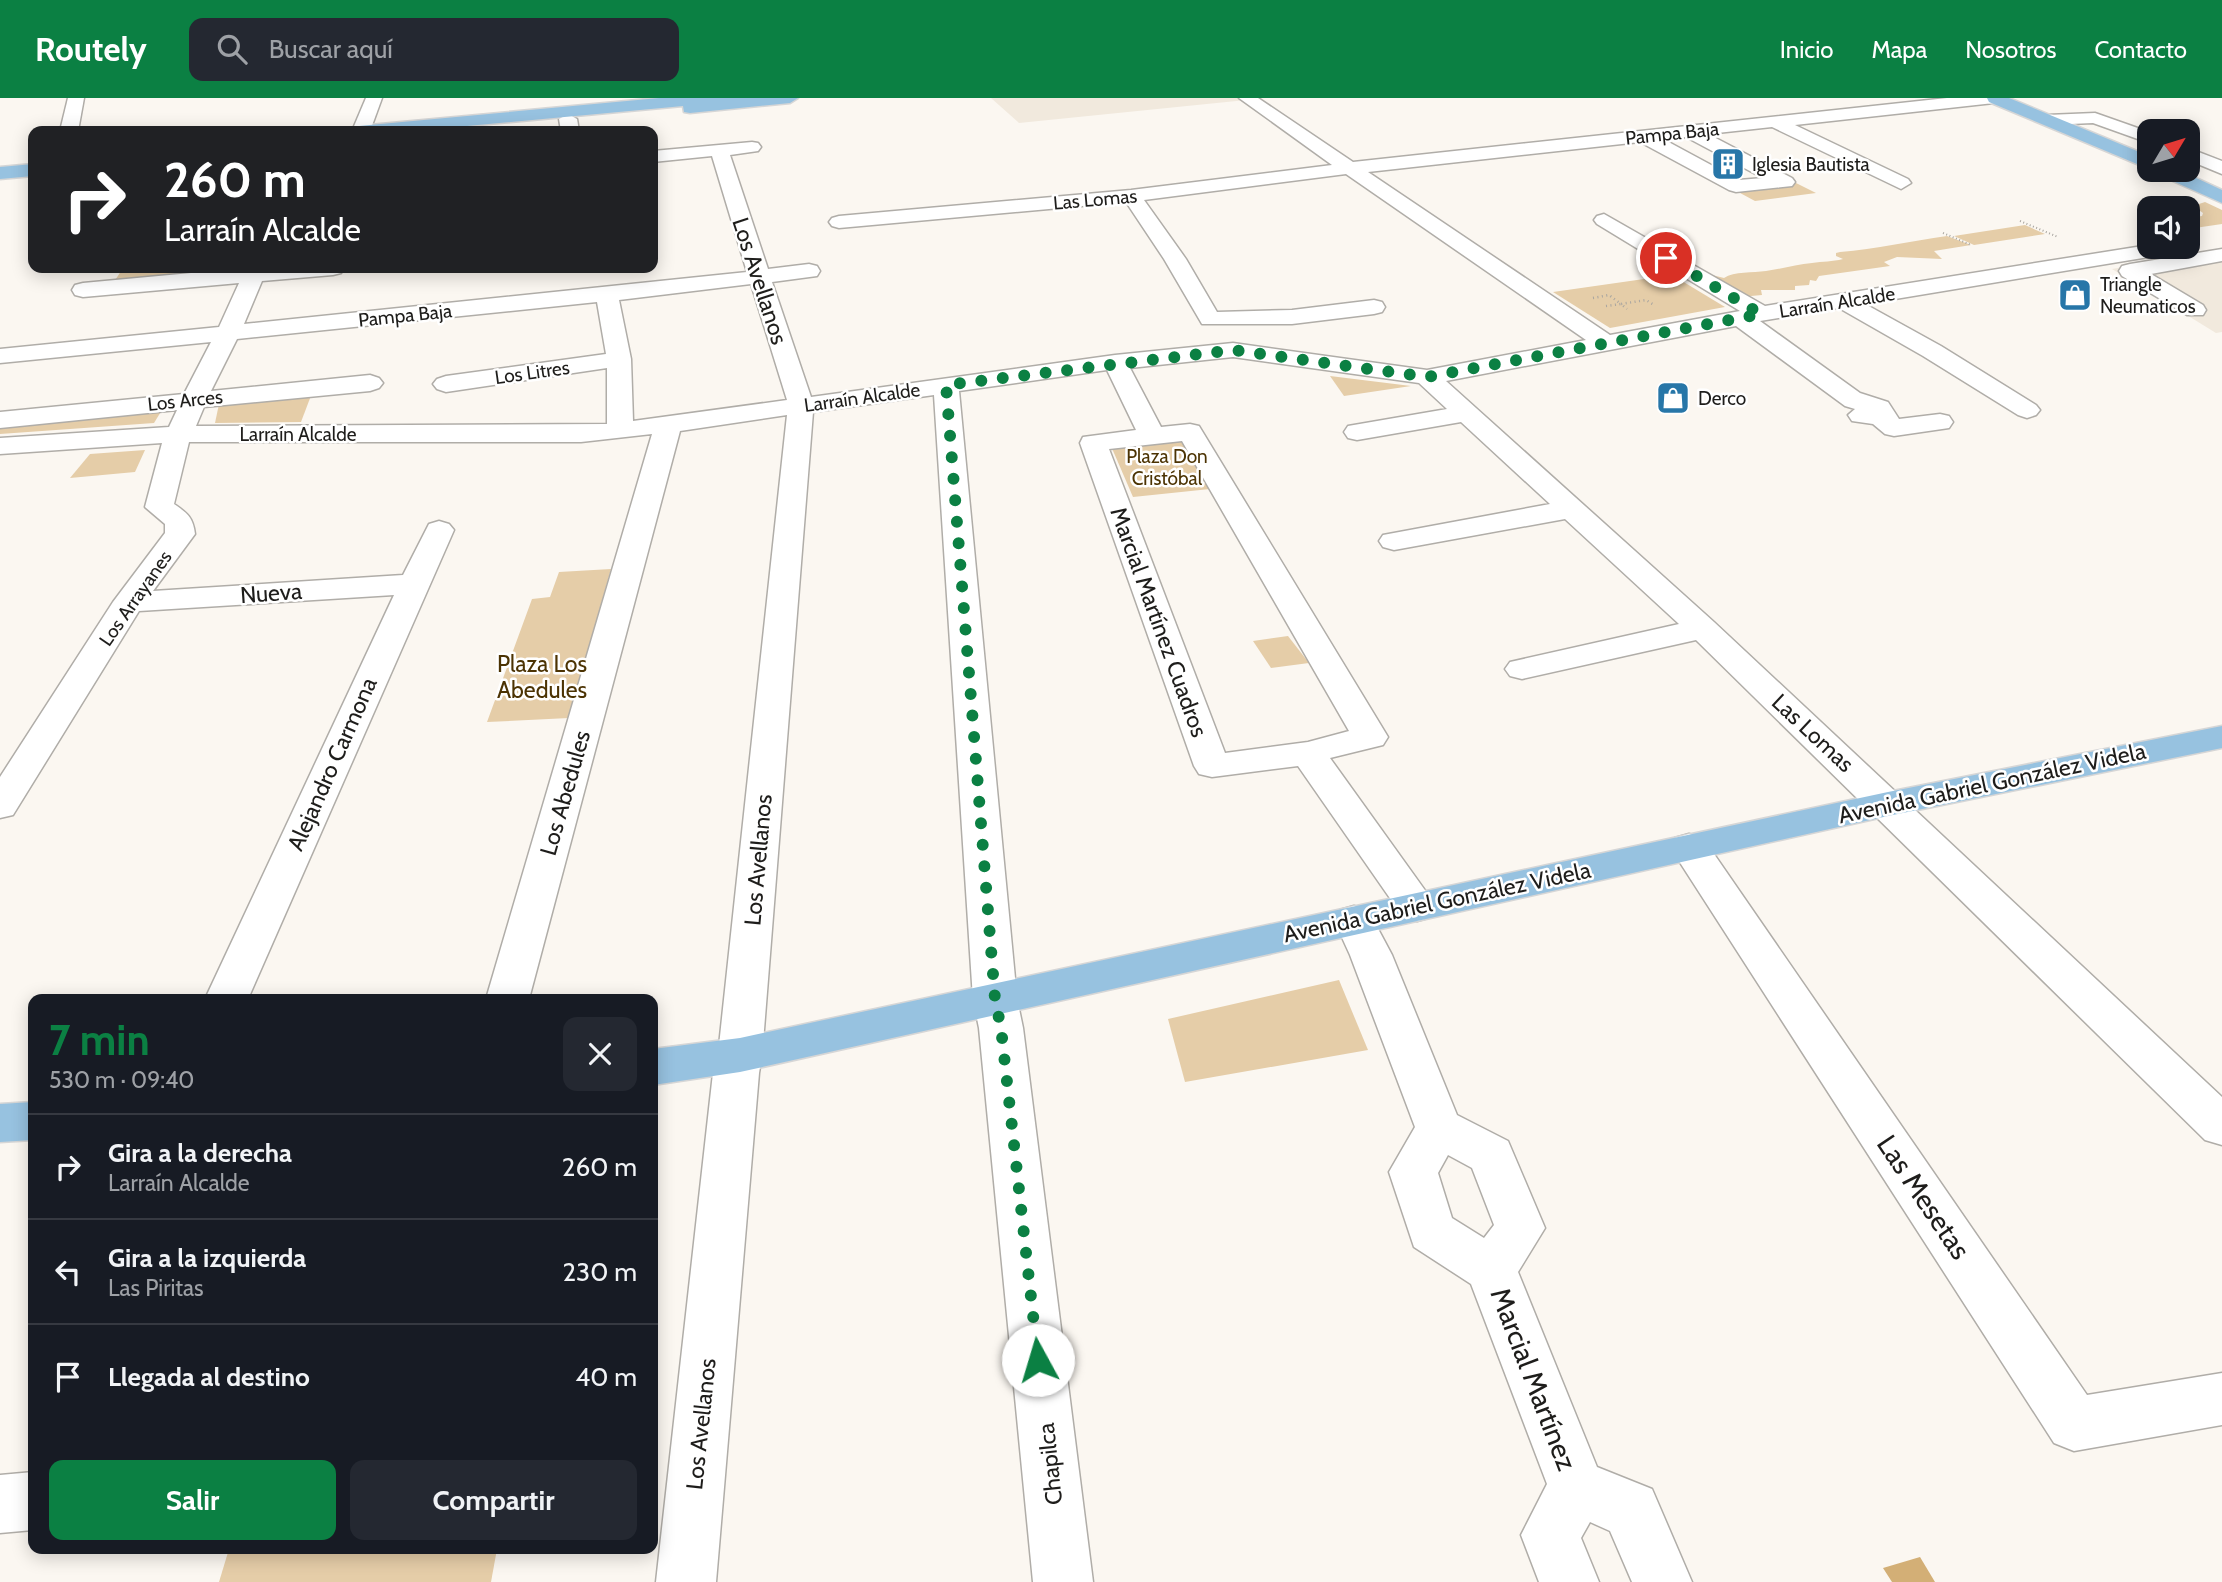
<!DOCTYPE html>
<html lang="es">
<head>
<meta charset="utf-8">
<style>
	body { margin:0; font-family:Cabin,sans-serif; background:#242831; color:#f1f3f6; height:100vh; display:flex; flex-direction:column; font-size:26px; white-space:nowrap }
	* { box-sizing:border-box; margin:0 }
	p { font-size:23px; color:#9ea1a6 }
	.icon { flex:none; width:38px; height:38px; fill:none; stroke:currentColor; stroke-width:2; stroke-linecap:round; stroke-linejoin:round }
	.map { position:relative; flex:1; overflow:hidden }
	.panel { position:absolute; left:28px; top:896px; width:630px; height:560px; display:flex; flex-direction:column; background:#171b24; border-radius:14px; box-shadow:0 4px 18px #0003 }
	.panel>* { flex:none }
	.banner { position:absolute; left:28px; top:28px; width:630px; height:147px; border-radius:14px; box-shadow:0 4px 18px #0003; background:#202124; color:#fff; overflow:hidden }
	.needle { width:46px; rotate:52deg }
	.buttons { position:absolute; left:2137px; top:21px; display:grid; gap:14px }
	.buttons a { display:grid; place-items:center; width:63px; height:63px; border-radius:14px; background:#171b24; box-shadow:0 4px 18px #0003; font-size:35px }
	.pin { position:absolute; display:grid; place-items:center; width:60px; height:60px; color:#fff; margin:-30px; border:4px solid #fff; border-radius:50%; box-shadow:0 2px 7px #0007 }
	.me { position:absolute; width:77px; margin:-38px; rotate:354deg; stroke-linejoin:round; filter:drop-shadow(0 0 5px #0008) }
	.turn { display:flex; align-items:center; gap:24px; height:147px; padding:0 21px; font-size:32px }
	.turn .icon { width:91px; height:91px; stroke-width:2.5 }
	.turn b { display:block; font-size:49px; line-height:60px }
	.round { display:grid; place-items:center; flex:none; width:74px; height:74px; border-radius:14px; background:#242831 }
	.head { display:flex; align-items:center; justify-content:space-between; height:119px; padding:0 21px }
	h1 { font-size:42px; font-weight:800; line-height:52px; color:#0b8043 }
	.action { display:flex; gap:14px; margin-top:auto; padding:14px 21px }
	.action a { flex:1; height:80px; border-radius:14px; background:#0b8043; color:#fff; font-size:28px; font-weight:800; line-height:80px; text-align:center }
	.action a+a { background:#242831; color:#f1f3f6 }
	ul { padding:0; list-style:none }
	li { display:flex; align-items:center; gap:21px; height:105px; padding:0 21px; border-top:2px solid #363941 }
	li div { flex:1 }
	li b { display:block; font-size:26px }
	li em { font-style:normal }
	header { display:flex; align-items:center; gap:42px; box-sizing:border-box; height:98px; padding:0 35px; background:#0b8043; color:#fff }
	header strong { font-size:33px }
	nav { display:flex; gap:38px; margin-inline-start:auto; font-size:24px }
	.search { width:490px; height:63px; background:#242831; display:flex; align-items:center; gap:18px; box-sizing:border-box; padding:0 24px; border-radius:14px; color:#9ea1a6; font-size:26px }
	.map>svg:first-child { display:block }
	.built { fill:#f1e9dd }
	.green { fill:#e5cda8 }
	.water { fill:#d3af76 }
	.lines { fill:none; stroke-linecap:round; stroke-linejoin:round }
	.minor-casing { stroke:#b0ada8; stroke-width:3 }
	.major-casing { stroke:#d6d6d6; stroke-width:3 }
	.path-far1 { stroke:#a8a5a0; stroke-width:2; stroke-dasharray:1 2.5; stroke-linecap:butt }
	.path { stroke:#a8a5a0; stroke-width:2.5; stroke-dasharray:1 3.5; stroke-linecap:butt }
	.minor { fill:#fff; fill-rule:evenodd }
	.major { fill:#97c2e0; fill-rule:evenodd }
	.route { stroke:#0b8043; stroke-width:12; stroke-dasharray:0 21.6 }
	.labels { text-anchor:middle; stroke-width:5; stroke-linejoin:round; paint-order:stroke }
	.far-street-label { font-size:19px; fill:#1e1d1b; stroke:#fff }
	.far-poi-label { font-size:19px; fill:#1e1d1b; stroke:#fff; text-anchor:start }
	.far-park-label { font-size:19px; fill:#4c3303; stroke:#fff }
	.street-label { font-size:23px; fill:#1e1d1b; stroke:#fff }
	.park-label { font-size:23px; fill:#4c3303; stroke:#fff }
	.near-street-label { font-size:28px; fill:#1e1d1b; stroke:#fff }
</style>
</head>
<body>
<header>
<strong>Routely</strong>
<div class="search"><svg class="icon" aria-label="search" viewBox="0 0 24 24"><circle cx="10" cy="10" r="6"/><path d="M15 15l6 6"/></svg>Buscar aquí</div>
<nav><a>Inicio</a><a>Mapa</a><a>Nosotros</a><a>Contacto</a></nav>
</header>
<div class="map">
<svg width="2222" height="1484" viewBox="0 0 2222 1484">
	<rect width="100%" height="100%" fill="#fbf7f1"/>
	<g class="built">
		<polygon points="991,0 1266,0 1019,25"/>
		<polygon points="2222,151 2222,234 2216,235 2112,171"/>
	</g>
	<g class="green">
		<polygon points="1788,81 1816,95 1755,103 1727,88"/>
		<polygon points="2205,104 2222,112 2222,126 2188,131 2188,120 2202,118 2203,115 2193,108"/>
		<polygon points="2025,127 2045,136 1974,147 1954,138"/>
		<path d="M 1947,138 L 1971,147 L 1934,153 L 1942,161 L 1897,159 L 1884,164 L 1890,168 L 1819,178 L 1816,183 L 1810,182 L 1809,187 L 1795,188 L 1795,192 L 1761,192 L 1762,197 L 1740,199 L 1708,176 L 1724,180 C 1734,173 1753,175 1766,173 C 1782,171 1797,166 1812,165 C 1823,163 1832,164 1843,161 L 1836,158 L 1836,155 L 1840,154 C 1876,151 1911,143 1947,138 Z"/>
		<polygon points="123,170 234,170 232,176 112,187"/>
		<polygon points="1672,177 1725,209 1610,230 1553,194"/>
		<polygon points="1330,278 1411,288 1344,298"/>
		<polygon points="312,295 301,324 215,325 219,306"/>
		<polygon points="162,312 154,325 0,336 0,330"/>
		<polygon points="1184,341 1210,391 1133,399 1111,348"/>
		<polygon points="145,352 135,374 70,380 90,356"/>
		<polygon points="611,471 569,620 487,624 532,501 550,499 559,474"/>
		<polygon points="1288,538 1309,565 1271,570 1253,543"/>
		<polygon points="1339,882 1368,952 1185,984 1168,921"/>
		<polygon points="229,1451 497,1451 491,1484 219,1484"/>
	</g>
	<polygon class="water" points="1920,1459 1935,1484 1892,1484 1883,1470"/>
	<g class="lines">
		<defs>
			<g id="minor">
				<polygon points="68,0 84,0 78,33 60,33"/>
				<polygon points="366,0 382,0 370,33 352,33"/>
				<path d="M 1239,0 L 1258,0 L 1353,64 L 1947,0 L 2002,0 L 1994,5 L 1795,27 L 1908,81 L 1911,85 L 1901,91 L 1772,29 L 1708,36 L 1792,80 L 1795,84 L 1792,88 L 1736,94 L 1729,92 L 1640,44 L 1368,74 L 1610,237 L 1740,213 L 1597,126 L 1594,122 L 1597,118 L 1604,116 L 1765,208 L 2149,147 L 2149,149 L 2183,149 L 2180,153 L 2173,155 L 1865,206 L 1941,248 L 2036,307 L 2040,312 L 2036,317 L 2027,320 L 2018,317 L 1923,258 L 1839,210 L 1760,223 L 1860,295 L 1888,304 L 1899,321 L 1940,316 L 1949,318 L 1953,324 L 1949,330 L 1894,338 L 1885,336 L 1873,326 L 1852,323 L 1848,317 L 1855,311 L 1845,308 L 1736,228 L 1446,283 L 1714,524 L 2222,999 L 2222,1047 L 2205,1042 L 1696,542 L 1522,581 L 1510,578 L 1505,571 L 1510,564 L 1679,526 L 1565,421 L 1394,452 L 1383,449 L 1379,443 L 1383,437 L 1550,406 L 1461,324 L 1357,342 L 1348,340 L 1344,334 L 1348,328 L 1447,311 L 1419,285 L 1233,259 L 1130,270 L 1161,329 L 1190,326 L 1199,328 L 1388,639 L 1383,647 L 1330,660 L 1437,809 L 1431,819 L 1417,823 L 1403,819 L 1298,668 L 1212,679 L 1199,676 L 1194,668 L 1080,345 L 1083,339 L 1136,332 L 1107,272 L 959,293 L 1017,901 L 1023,930 L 1093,1484 L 1033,1484 L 979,930 L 973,901 L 934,297 L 813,314 L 762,957 L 759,975 L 716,1484 L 656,1484 L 713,975 L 718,957 L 787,317 L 680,333 L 529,901 L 486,901 L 652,336 L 581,344 L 189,344 L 174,406 C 187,415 193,419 195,436 L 153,493 L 403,477 L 429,426 L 439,423 L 449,426 L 454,432 L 248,901 L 205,901 L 394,497 L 139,513 L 13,717 L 0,720 L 0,679 L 113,504 L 165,435 L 165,426 L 145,409 L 162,345 L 0,356 L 0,340 L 169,329 L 177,312 L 0,330 L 0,314 L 184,296 L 211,244 L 0,265 L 0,251 L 219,229 L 239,185 L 83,199 L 75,197 L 72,192 L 75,187 L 83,185 L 245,170 L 344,170 L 341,175 L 333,177 L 262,183 L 244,226 L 747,174 L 712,58 L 653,64 L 653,53 L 752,44 L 758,45 L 761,49 L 758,53 L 730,57 L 768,171 L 809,166 L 817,168 L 820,173 L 817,178 L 772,184 L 811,299 L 1115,257 L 1233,245 L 1427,272 L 1586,242 L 1346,76 L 1144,102 L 1186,161 L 1217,214 L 1292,212 L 1374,202 L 1382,204 L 1385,209 L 1382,214 L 1374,216 L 1292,226 L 1202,226 L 1164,161 L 1126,104 L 839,130 L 832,128 L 829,124 L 832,120 L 839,118 L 1131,92 L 1332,67 ZM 1686,39 L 1763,80 L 1739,82 L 1663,41 ZM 751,186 L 787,302 L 633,323 L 631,261 L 619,202 ZM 597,204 L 606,256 L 446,278 L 437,281 L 433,286 L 437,291 L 446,294 L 607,270 L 607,326 L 196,328 L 204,309 L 370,293 L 379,290 L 383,285 L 379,280 L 370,277 L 211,293 L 237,241 ZM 1182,343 L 1349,633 L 1308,644 L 1225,655 L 1109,351 Z"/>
				<polygon points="2095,15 2149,34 2149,45 2093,25 2047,27 2038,22 2047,17"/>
				<polygon points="568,16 577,21 579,33 561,33 559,21"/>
				<polygon points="2188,50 2222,63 2222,76 2188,62"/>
				<polygon points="2222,151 2222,163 2151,176 2203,207 2206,212 2203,217 2187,217 2122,178 2119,173 2122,168 2130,166"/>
				<polygon points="1689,736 1703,740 2087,1297 2222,1275 2222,1327 2074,1353 2054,1345 1670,749 1675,740"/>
				<path d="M 1354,808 L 1368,812 L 1392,857 L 1457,1017 L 1508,1043 L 1545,1130 L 1518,1174 L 1597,1369 L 1652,1391 L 1692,1484 L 1632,1484 L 1610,1433 L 1590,1424 L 1581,1440 L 1599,1484 L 1539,1484 L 1521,1437 L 1547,1386 L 1471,1186 L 1414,1149 L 1389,1074 L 1415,1029 L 1350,857 L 1334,822 L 1340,812 ZM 1448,1057 L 1472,1070 L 1494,1127 L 1484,1140 L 1452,1120 L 1438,1075 Z"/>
				<polygon points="33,1374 33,1432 0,1435 0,1377"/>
			</g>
			<g id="major">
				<polygon points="659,0 798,0 790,5 690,15 684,14 683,8 413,33 350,33 359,28"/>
				<polygon points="1987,0 2009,0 2149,58 2149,71 1989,4"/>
				<polygon points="33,66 33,78 0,81 0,69"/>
				<polygon points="2155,72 2179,72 2222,92 2222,105 2157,76"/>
				<polygon points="2222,628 2222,650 1888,718 740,974 653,987 653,951 740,940 1888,694"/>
				<polygon points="33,1004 33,1042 0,1044 0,1006"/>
			</g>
		</defs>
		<use href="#minor" class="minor-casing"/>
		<use href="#major" class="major-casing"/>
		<g class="path-far1">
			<polyline points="2020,123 2058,139"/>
			<polyline points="1943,135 1971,147"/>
		</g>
		<g class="path">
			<polyline points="1593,200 1609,197 1621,206 1646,202 1654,207"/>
			<polyline points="1606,208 1621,206 1627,211"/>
		</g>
		<use href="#minor" class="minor"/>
		<use href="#major" class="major"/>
	</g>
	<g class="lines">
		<polyline class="route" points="1038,1262 1001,930 995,901 946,287 1233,252 1427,279 1761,216 1666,160"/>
	</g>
	<defs>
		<symbol id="building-square" viewBox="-11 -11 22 22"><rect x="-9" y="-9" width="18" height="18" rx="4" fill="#2776a8" stroke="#fff"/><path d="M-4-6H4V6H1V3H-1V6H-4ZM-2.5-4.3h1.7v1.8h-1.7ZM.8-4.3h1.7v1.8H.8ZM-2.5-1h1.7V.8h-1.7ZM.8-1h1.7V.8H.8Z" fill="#fff"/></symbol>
		<symbol id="shop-square" viewBox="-11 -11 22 22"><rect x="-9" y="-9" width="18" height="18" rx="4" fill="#2776a8" stroke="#fff"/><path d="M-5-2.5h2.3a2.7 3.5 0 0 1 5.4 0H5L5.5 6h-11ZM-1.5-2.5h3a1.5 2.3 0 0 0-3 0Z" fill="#fff"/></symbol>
	</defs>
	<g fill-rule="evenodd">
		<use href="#building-square" x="1709" y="47" width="38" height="38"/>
		<use href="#shop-square" x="2056" y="178" width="38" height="38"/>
		<use href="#shop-square" x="1654" y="281" width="38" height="38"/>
	</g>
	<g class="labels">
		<g class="far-street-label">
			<text transform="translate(1672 35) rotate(-6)" y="7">Pampa Baja</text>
			<text transform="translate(1095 101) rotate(-5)" y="7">Las Lomas</text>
			<text transform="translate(1837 204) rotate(-9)" y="7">Larraín Alcalde</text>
			<text transform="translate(405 217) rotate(-6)" y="7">Pampa Baja</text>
			<text transform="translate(532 274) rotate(-8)" y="7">Los Litres</text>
			<text transform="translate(862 299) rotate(-8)" y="7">Larraín Alcalde</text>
			<text transform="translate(185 302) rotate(-6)" y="7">Los Arces</text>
			<text x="298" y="343">Larraín Alcalde</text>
			<text transform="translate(135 500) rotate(-55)" y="7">Los Arrayanes</text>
		</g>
		<g class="far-poi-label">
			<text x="1752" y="73">Iglesia Bautista</text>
			<text x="2100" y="193">Triangle<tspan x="2100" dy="22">Neumaticos</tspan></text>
			<text x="1698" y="307">Derco</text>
		</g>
		<g class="far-park-label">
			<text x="1167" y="365">Plaza Don<tspan x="1167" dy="22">Cristóbal</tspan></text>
		</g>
		<g class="street-label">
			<text transform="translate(760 183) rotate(72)" y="8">Los Avellanos</text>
			<text transform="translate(271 495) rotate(-4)" y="8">Nueva</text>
			<text transform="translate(1159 524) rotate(70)" y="8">Marcial Martínez Cuadros</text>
			<text transform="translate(1813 635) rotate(43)" y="8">Las Lomas</text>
			<text transform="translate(332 666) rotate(-66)" y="8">Alejandro Carmona</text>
			<text transform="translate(1992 685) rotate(-12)" y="8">Avenida Gabriel González Videla</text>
			<text transform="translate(565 695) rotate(-74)" y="8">Los Abedules</text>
			<text transform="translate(758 762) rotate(-85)" y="8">Los Avellanos</text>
			<text transform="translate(1437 804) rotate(-12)" y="8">Avenida Gabriel González Videla</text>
			<text transform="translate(701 1326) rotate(-84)" y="8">Los Avellanos</text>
			<text transform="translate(1050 1366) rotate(-96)" y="8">Chapilca</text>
		</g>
		<g class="park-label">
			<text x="542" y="574">Plaza Los<tspan x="542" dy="26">Abedules</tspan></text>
		</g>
		<g class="near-street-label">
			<text transform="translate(1924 1099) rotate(56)" y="10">Las Mesetas</text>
			<text transform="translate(1534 1281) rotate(69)" y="10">Marcial Martínez</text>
		</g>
	</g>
</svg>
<div class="buttons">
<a><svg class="needle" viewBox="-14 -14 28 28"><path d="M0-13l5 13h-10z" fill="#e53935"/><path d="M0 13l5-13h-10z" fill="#9ea1a6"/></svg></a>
<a><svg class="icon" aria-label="sound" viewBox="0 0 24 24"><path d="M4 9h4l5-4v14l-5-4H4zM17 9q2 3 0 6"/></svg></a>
</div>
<div class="pin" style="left:1666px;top:160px;background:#d93025"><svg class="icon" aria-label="arrive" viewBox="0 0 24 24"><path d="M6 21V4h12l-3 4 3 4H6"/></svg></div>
<svg class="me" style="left:1038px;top:1262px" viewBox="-20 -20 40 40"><circle r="19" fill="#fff"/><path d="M0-13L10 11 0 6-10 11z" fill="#0b8043"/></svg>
<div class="banner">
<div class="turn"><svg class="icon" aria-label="right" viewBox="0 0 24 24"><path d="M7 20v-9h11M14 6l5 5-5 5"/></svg><div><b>260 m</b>Larraín Alcalde</div></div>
</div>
<section class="panel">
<div class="head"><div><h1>7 min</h1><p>530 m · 09:40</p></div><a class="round"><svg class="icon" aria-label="close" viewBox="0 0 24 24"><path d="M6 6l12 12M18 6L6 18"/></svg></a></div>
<ul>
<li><svg class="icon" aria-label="right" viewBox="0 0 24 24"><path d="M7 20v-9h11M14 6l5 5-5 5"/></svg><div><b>Gira a la derecha</b><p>Larraín Alcalde</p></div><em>260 m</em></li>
<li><svg class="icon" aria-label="left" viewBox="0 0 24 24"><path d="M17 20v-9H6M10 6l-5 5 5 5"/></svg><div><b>Gira a la izquierda</b><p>Las Piritas</p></div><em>230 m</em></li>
<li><svg class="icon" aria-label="arrive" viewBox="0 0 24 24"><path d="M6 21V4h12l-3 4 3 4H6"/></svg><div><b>Llegada al destino</b></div><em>40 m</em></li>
</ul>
<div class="action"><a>Salir</a><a>Compartir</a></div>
</section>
</div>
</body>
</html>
